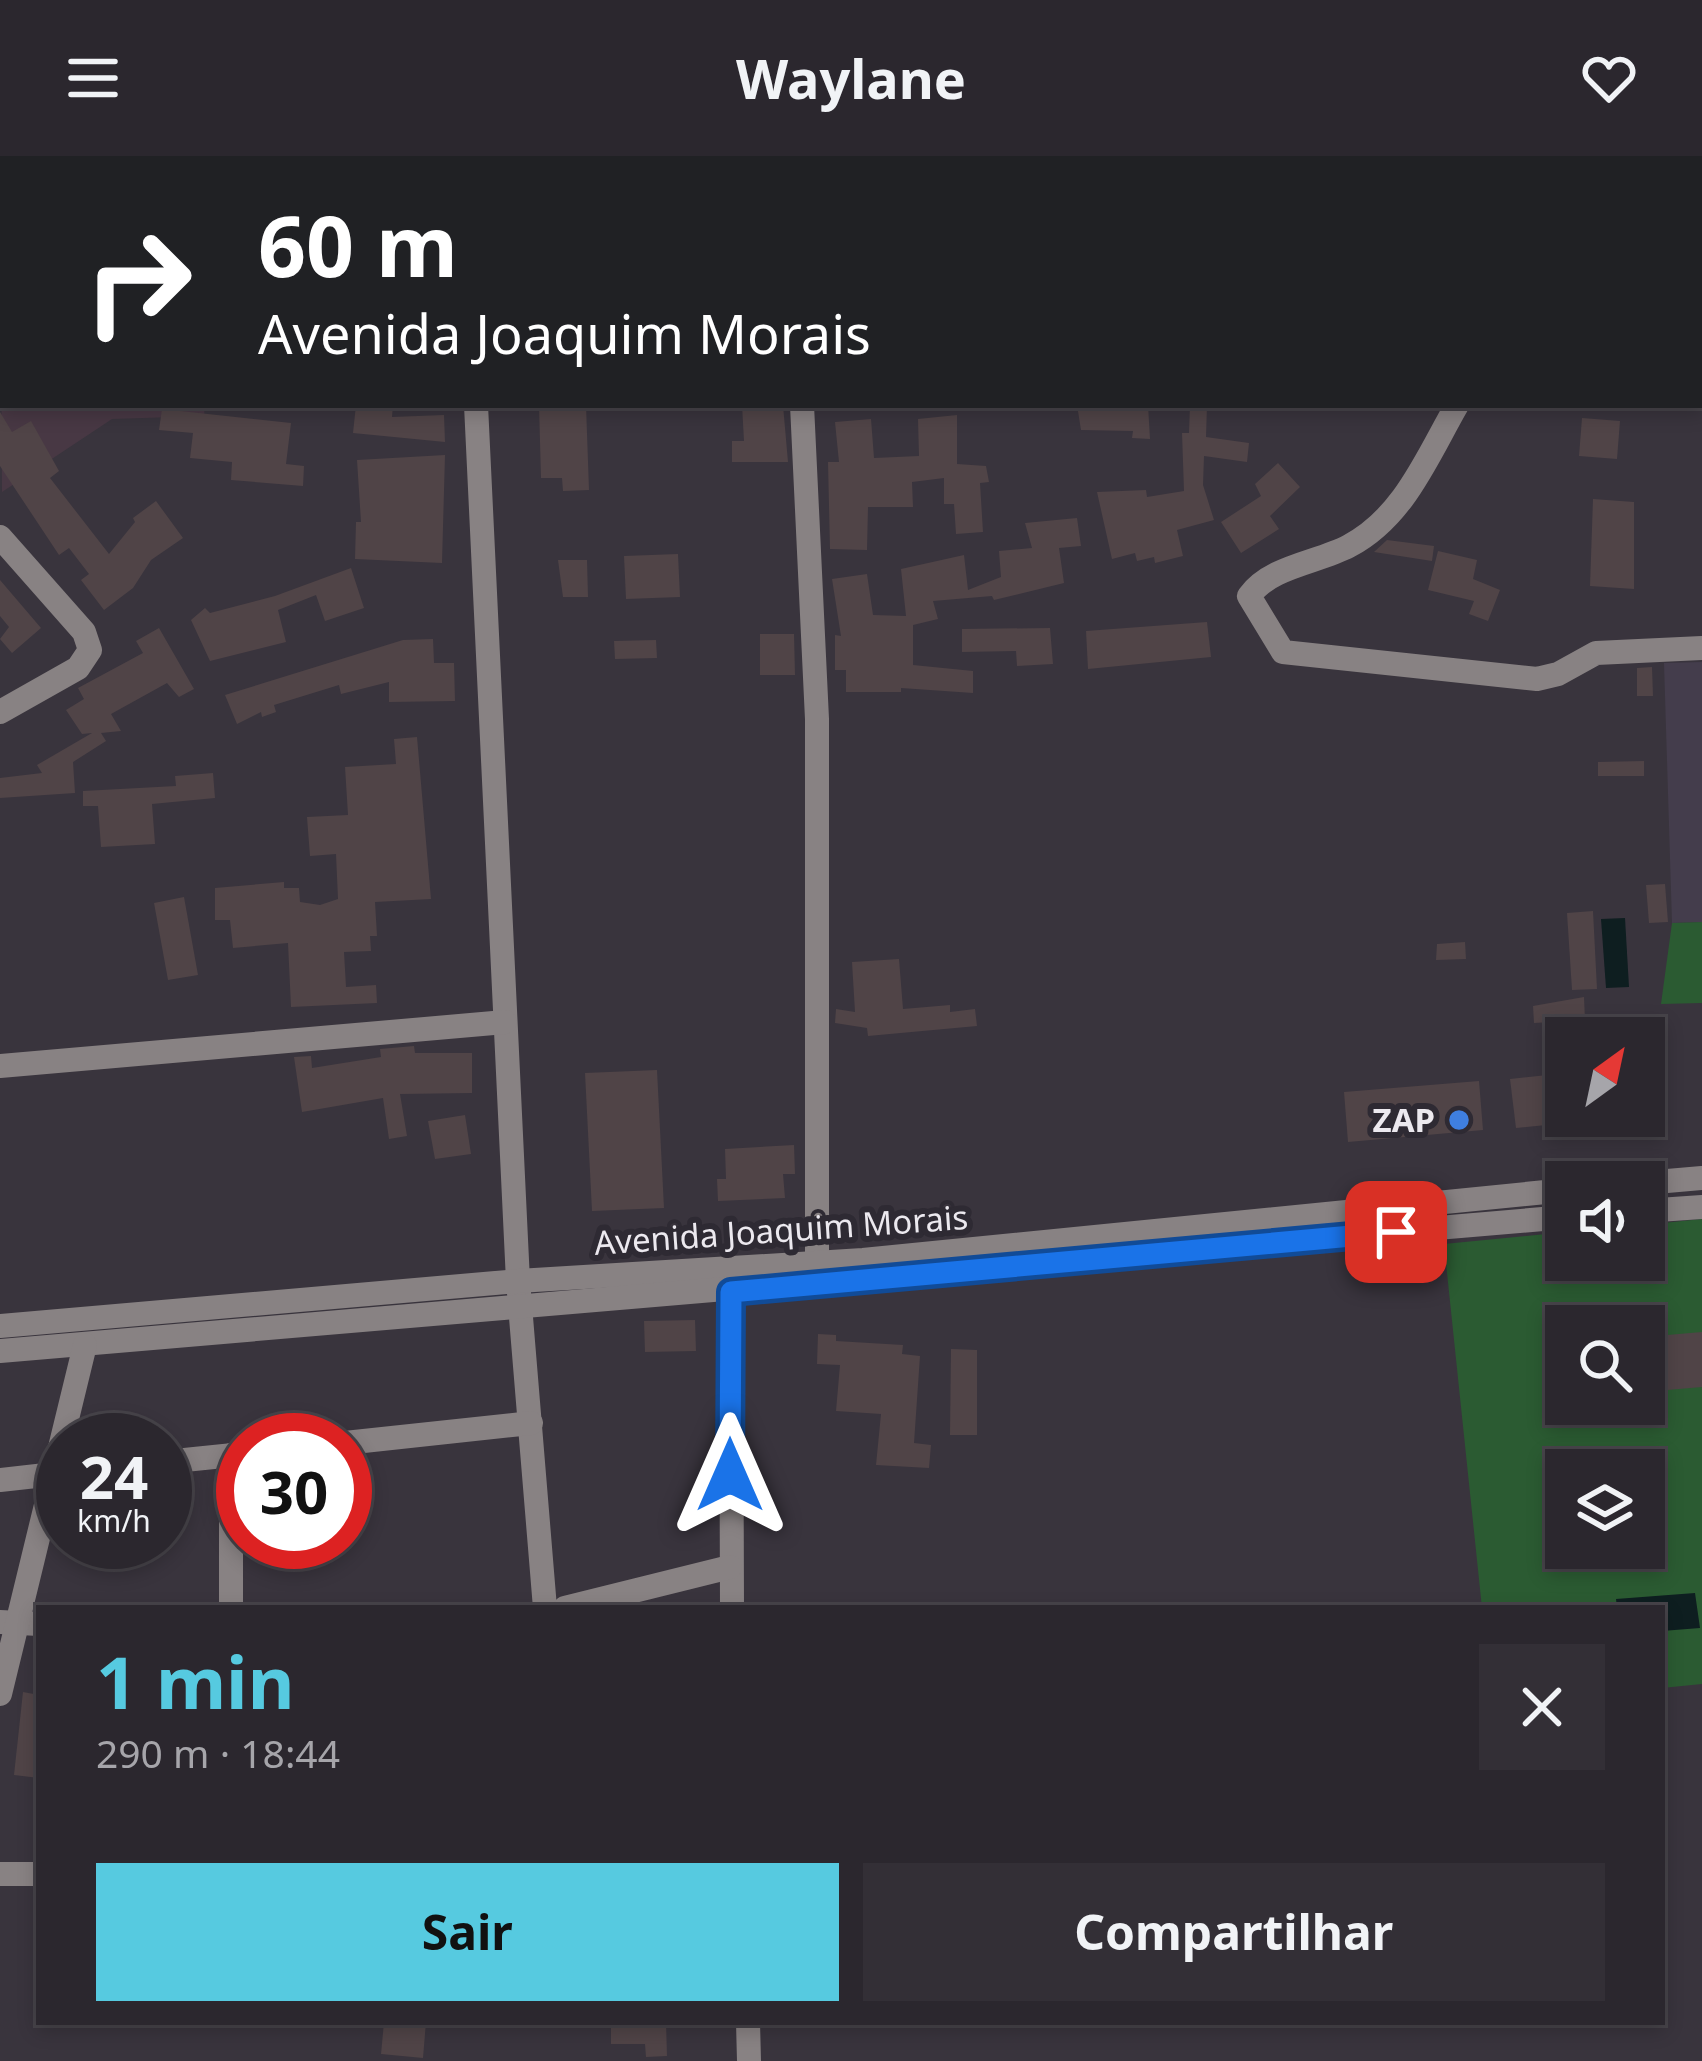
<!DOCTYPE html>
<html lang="pt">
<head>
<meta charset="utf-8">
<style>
	body { margin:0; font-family:"Noto Sans",sans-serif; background:#332f36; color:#f1f3f6; height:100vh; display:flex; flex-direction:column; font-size:45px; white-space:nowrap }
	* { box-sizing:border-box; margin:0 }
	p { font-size:39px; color:#a6a5aa }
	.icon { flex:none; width:66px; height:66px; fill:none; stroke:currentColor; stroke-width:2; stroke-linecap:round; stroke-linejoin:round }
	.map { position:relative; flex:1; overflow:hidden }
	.side { position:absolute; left:36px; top:1449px; width:1629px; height:420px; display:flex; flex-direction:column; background:#2b272e; border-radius:0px; box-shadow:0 6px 18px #0003,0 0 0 3px #47444a }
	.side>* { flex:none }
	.banner { position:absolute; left:0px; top:0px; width:1704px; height:252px; box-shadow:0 6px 18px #0003,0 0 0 3px #47444a; background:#202124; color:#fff; overflow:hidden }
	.needle { width:78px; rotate:33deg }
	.fabs { position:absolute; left:1545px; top:861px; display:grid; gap:24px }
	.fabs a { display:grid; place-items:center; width:120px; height:120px; border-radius:0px; background:#2b272e; box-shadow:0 6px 18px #0003,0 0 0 3px #47444a; font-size:60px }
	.speed { position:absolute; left:36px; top:1257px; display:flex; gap:24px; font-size:60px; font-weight:700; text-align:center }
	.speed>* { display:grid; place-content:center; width:156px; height:156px; border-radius:50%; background:#2b272e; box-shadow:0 6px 18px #0003,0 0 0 3px #47444a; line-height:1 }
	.speed small { font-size:30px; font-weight:400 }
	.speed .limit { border:18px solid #d22; background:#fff; color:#111 }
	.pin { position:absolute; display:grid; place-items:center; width:102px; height:102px; color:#fff; margin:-51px; border-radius:24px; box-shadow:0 6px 18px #0006 }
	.me { position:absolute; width:132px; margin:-66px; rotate:0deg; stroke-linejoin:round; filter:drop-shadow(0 0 9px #0008) }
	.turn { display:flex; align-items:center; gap:42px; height:252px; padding:0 60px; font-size:54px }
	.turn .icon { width:156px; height:156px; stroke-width:2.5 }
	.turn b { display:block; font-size:84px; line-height:102px }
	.round { display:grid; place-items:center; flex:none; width:126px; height:126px; border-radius:0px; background:#332f36 }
	.head { display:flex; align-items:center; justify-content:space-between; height:204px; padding:0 60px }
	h1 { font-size:72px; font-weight:700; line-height:90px; color:#56cae0 }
	.action { display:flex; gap:24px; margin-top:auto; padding:24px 60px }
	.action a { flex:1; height:138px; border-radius:0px; background:#56cae0; color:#111; font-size:48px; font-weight:700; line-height:138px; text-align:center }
	.action a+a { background:#332f36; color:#f1f3f6 }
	header { display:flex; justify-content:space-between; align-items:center; height:156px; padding:0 60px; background:#2b272e; font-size:54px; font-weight:700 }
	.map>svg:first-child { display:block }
	.built { fill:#443d4c }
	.education { fill:#483844 }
	.green { fill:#2b5b32; fill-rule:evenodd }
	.water { fill:#0e1e20 }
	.building { fill:#504447 }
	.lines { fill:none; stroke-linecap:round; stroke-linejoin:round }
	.minor { stroke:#888283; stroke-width:24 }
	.route-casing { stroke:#114b97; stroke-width:30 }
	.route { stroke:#1a73e8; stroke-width:21 }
	.shop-dot { fill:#3f7fe0; stroke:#2e2a33; stroke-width:4.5 }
	.labels { text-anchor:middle; stroke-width:12; stroke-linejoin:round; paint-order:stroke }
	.poi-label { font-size:33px; font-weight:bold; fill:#ece9ef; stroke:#2e2a33; text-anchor:end }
	.street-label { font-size:33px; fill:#ece9ef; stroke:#2e2a33 }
</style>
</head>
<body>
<header><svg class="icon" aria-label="menu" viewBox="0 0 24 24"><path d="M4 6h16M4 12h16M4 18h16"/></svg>Waylane<svg class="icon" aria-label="heart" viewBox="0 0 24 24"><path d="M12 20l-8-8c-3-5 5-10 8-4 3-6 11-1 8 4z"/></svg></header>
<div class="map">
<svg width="1702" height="1905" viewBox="0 0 1702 1905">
	<rect width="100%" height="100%" fill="#39343d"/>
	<polygon class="built" points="1702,506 1702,766 1672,767 1664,507"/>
	<polygon class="education" points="0,0 212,3 3,3 3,249 205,249 204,260 112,263 2,336"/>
	<g class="green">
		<polygon points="1702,766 1702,847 1661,848 1672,767"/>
		<path d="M 1702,1063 L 1702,1528 L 1662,1532 L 1662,1452 L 1482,1452 L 1444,1088 L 1566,1076 L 1566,1104 L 1644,1104 L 1644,1069 ZM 1566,1170 L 1644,1170 L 1644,1248 L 1566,1248 ZM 1566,1314 L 1644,1314 L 1644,1392 L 1566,1392 Z"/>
	</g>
	<g class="water">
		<polygon points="1625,762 1629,831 1606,832 1601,763"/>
		<polygon points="1695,1437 1700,1472 1662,1475 1662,1452 1617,1452 1616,1443"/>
	</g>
	<g class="building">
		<polygon points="356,249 393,249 392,261 444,259 445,286 353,277"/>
		<polygon points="539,249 586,249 589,334 563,335 562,322 541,322"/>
		<polygon points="742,249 783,249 788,306 732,306 732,285 744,285"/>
		<polygon points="1077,249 1148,249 1150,283 1132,282 1133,275 1081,274"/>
		<polygon points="1190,249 1207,249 1206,281 1249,287 1247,306 1204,300 1203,329 1214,364 1177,374 1183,400 1155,407 1154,401 1137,405 1135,397 1112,403 1097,336 1146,334 1147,341 1184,335 1182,277 1189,277"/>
		<polygon points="162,253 291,267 286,308 304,310 303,330 231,324 232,306 190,302 193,277 159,274"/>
		<polygon points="0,256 12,276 31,265 59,315 50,322 109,398 135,366 133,362 156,345 183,382 151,404 133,432 104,454 81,424 89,418 69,392 59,399 0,310"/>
		<polygon points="957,259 957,308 986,310 989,326 980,327 983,376 956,378 954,348 944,348 944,322 912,326 913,351 868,351 867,394 830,393 828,306 839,306 835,266 871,263 874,302 919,300 918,263"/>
		<polygon points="1582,262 1620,265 1617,303 1579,300"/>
		<polygon points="445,299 442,407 355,403 356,366 361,366 357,304"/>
		<polygon points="1278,307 1300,331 1270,360 1279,373 1241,397 1221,366 1261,340 1255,328"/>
		<polygon points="1593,343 1634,346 1634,433 1590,430"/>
		<polygon points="1077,362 1081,390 1059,392 1064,427 994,444 992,440 933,445 938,463 913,469 913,509 973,515 973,537 901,532 901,536 846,536 846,514 835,514 835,479 841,480 832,423 867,418 873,459 906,460 901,413 964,399 968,434 1001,421 999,395 1032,392 1025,367"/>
		<polygon points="1387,384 1434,390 1432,405 1374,396"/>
		<polygon points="1438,395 1477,404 1473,423 1500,434 1488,465 1469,458 1474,445 1428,434"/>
		<polygon points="678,398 680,441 626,443 624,400"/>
		<polygon points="558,404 587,404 588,441 563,441"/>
		<polygon points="351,412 364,452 325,465 316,439 278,454 286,486 210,505 191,464 205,452 210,457 275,440"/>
		<polygon points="0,424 41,472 12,497 0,483 9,471 0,460"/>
		<polygon points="1207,466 1211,501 1088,513 1086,475"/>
		<polygon points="159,472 194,533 179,541 167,527 111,558 121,575 101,577 106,585 73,606 75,637 0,642 0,622 42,617 37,609 92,577 82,578 66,554 84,543 78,532 143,497 136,485"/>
		<polygon points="1050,472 1053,508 1017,510 1016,495 962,496 962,473"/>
		<polygon points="760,478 794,478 795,519 760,519"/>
		<polygon points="433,483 434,507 454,507 455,545 389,546 389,526 341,538 339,529 274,549 276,556 262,561 261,556 237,568 225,539 403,484"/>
		<polygon points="656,484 657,502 615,503 614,485"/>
		<polygon points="1652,511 1653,540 1637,540 1637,512"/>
		<polygon points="417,581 431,743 375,746 377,780 370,780 371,795 344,796 346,831 376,829 377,847 291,851 288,787 233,792 230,764 215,764 215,732 284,726 284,732 299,732 300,746 320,749 338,743 336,698 310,700 307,661 348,659 345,611 396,608 394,583"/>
		<polygon points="1644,605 1644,620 1598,620 1598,606"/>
		<polygon points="213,617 215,642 152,648 155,688 101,691 98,650 83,650 83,635 176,630 175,620"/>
		<polygon points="1665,728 1668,766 1649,767 1646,729"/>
		<polygon points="184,741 198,819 168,824 154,747"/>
		<polygon points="1593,755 1597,833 1572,834 1567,757"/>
		<polygon points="1465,786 1466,803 1436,804 1437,788"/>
		<polygon points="899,803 903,853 950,849 950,856 975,853 977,870 868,880 867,872 835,867 836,853 855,856 852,806"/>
		<polygon points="1584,841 1585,864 1534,867 1533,850"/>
		<polygon points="1637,867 1639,882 1590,882 1589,871"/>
		<polygon points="414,890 415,897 472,897 472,937 400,938 407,980 389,983 383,942 302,956 294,901 311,900 312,912 381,901 380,893"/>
		<polygon points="657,914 664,1052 592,1055 585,917"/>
		<polygon points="1566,917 1566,967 1516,972 1510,923"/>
		<polygon points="1479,925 1483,974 1348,986 1344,936"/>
		<polygon points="465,959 471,998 435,1003 428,965"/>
		<polygon points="794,989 795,1018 783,1018 785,1042 718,1045 717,1023 726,1023 725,993"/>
		<polygon points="695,1164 696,1195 645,1196 644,1165"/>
		<polygon points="1702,1176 1702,1231 1644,1236 1644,1181"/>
		<polygon points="818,1178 836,1179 836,1185 903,1189 902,1198 920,1200 914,1287 931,1289 929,1312 876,1309 881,1258 836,1255 840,1209 817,1208"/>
		<polygon points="951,1193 977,1194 977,1279 950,1279"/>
		<polygon points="1566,1198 1566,1233 1546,1235 1542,1199"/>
		<polygon points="23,1536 39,1539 39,1622 14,1619"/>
		<polygon points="384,1866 426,1866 423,1902 381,1898"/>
		<polygon points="611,1866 666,1866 667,1900 646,1901 645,1888 611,1888"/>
	</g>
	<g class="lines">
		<g class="minor">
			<polyline points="462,0 462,3"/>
			<polyline points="791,0 791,3"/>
			<polyline points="1558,3 1558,0"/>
			<polyline points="476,249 518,1125 545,1452"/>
			<polyline points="802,249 817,563 817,1108"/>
			<path d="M 1457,249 C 1427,301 1404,361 1349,390 C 1317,407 1271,410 1249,440 L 1283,496 L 1537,523 L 1558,518 L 1596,497 L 1702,492"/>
			<polyline points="0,381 84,476 90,494 78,512 0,556"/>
			<polyline points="0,910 505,866"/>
			<polyline points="1644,1027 1702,1022"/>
			<polyline points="1644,1055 1702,1051"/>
			<polyline points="731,1136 732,1452"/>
			<polyline points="0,1170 518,1125 863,1104 1566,1034"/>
			<polyline points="0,1195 1566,1061"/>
			<polyline points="345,1287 531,1267"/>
			<polyline points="165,1306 243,1298"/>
			<polyline points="0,1324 63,1317"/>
			<polyline points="231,1452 231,1299"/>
			<polyline points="565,1452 730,1411"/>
			<polyline points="0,1466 39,1468"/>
			<polyline points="0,1538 85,1189"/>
			<polyline points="0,1718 39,1718"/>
			<polyline points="748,1866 749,1905"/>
		</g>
	</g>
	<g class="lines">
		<defs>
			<polyline id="route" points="730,1319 731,1136 1396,1076"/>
		</defs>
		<use href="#route" class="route-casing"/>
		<use href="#route" class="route"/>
	</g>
	<circle class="shop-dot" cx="1459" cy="964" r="12"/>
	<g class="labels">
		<g class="poi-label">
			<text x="1435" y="976">ZAP</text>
		</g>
		<g class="street-label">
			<text transform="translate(781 1074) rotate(-4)" y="12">Avenida Joaquim Morais</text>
		</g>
	</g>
</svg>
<div class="fabs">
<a><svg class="needle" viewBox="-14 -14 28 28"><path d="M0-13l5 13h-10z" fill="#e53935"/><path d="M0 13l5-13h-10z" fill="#a6a5aa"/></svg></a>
<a><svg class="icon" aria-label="sound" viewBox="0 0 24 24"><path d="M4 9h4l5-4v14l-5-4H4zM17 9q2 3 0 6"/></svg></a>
<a><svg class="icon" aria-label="search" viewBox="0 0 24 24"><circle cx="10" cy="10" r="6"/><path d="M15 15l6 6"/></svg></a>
<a><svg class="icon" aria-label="layers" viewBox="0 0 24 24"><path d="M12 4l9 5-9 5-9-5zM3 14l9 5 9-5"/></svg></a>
</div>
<div class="speed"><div>24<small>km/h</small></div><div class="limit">30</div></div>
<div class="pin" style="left:1396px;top:1076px;background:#d93025"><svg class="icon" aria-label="arrive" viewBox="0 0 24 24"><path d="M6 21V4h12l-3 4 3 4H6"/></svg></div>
<svg class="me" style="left:730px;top:1319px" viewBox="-20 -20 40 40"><path d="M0-17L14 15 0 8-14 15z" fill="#1a73e8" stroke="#fff" stroke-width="4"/></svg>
<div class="banner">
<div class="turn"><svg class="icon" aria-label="right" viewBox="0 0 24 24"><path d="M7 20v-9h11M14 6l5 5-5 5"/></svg><div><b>60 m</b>Avenida Joaquim Morais</div></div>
</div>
<section class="side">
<div class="head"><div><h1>1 min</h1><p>290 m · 18:44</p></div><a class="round"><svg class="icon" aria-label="close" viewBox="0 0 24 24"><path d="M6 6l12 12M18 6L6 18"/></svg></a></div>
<div class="action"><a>Sair</a><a>Compartilhar</a></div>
</section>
</div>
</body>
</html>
